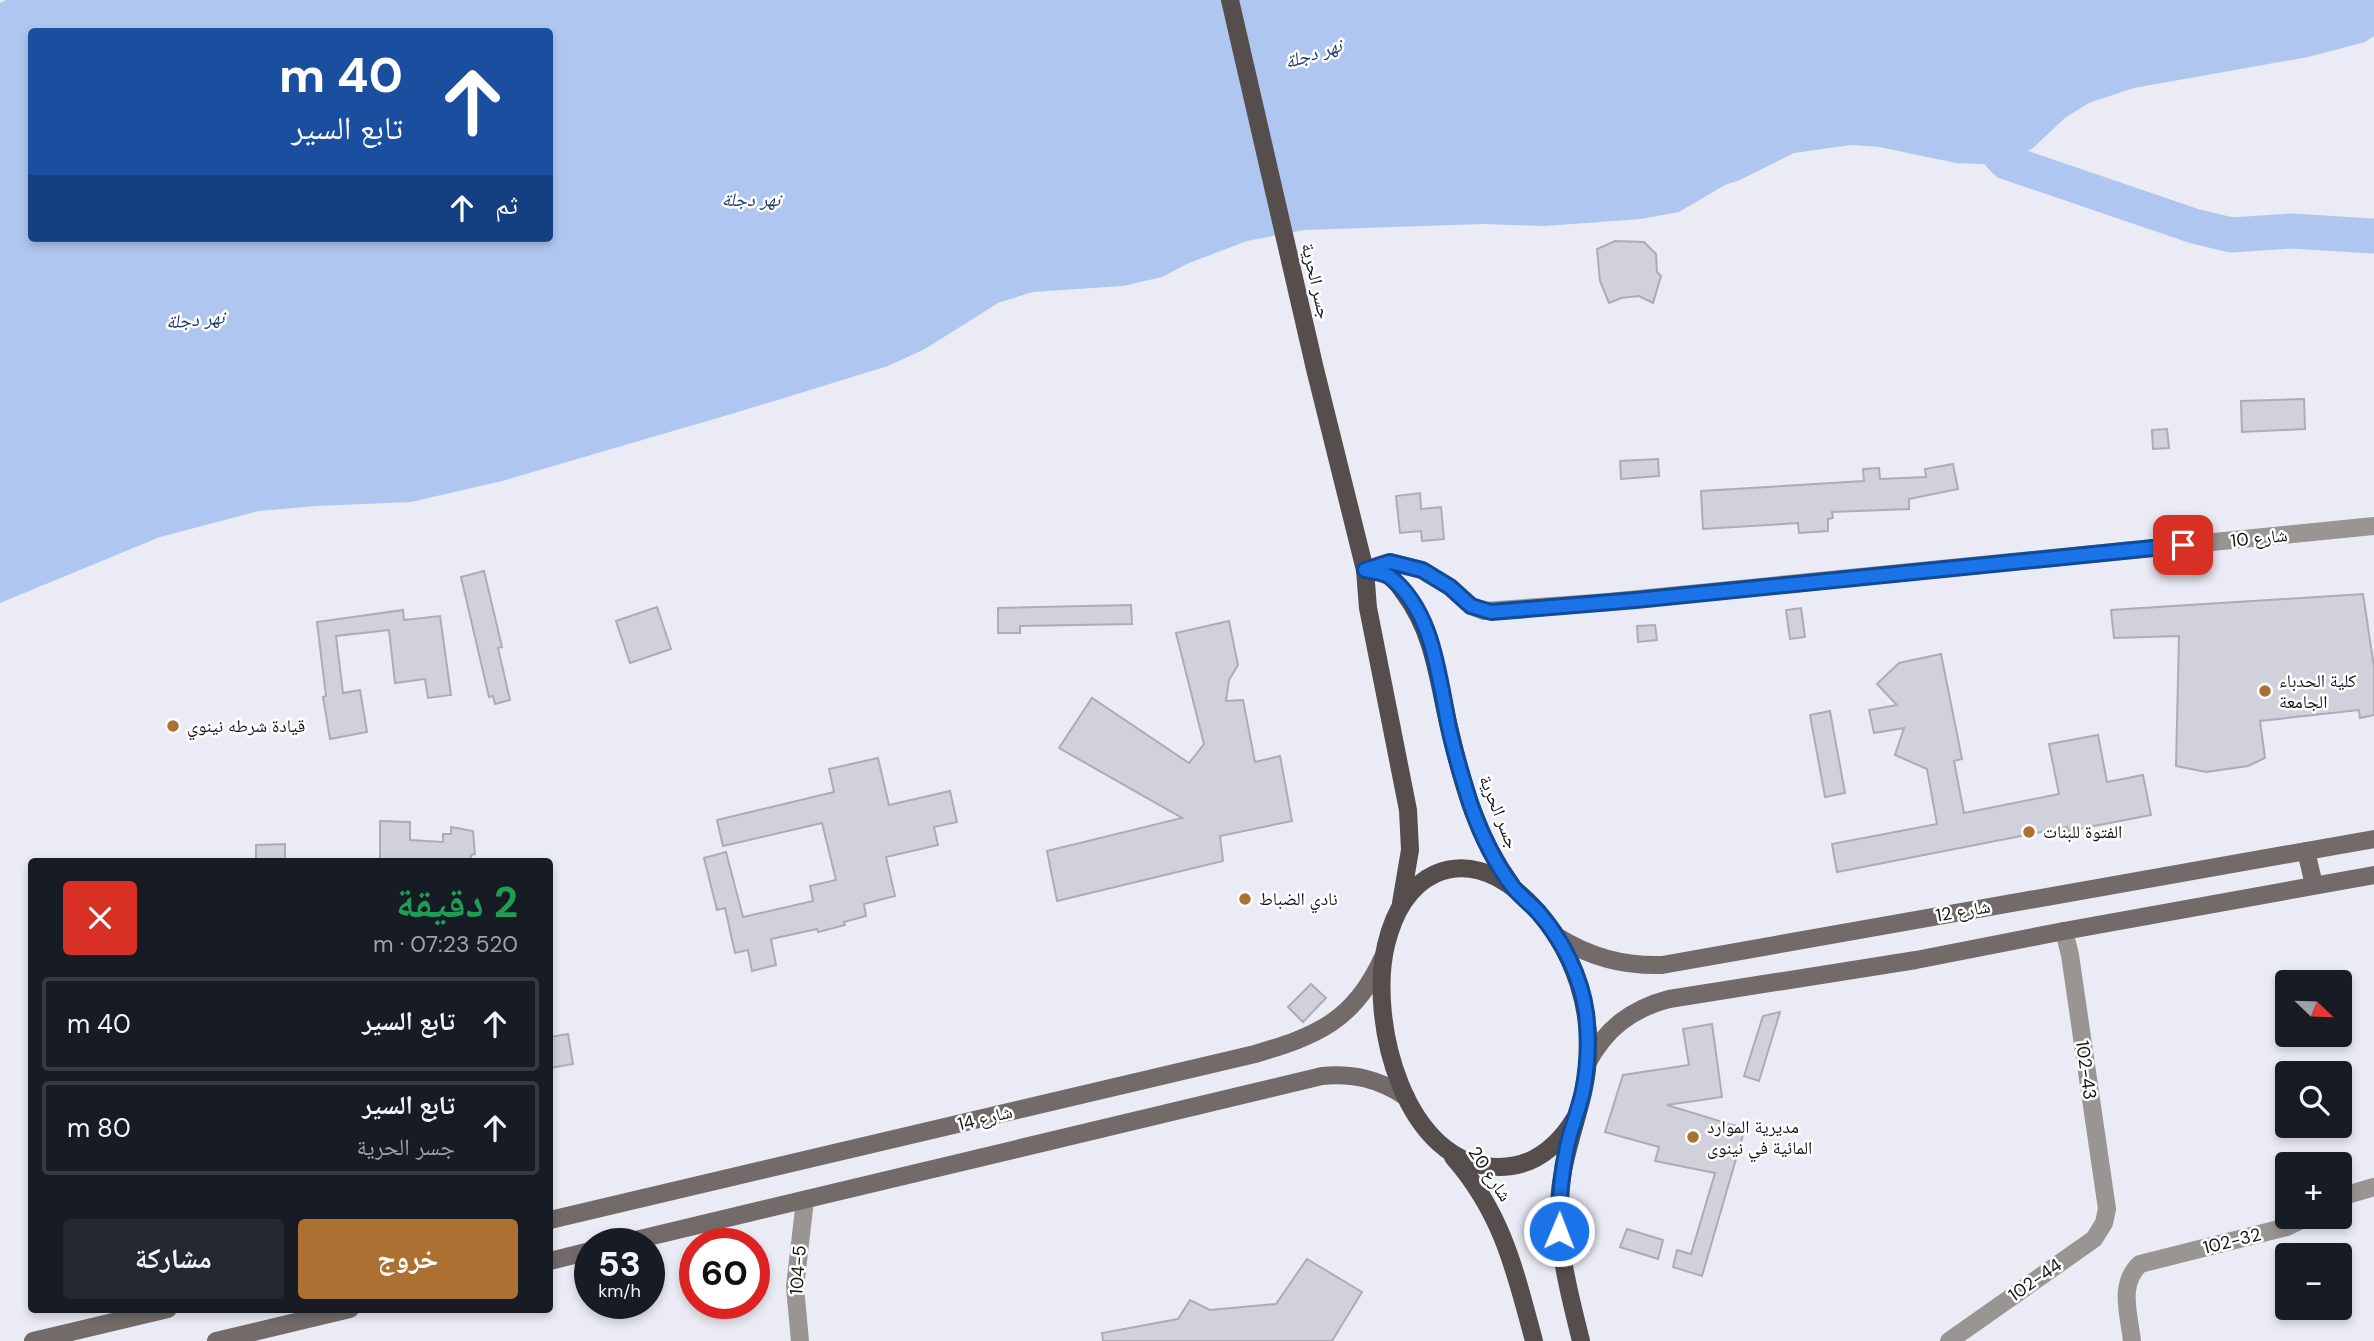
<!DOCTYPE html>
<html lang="ar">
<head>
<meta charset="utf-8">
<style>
	body { margin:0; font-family:"DM Sans","Noto Naskh Arabic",sans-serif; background:#242831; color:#f1f3f6; direction:rtl; height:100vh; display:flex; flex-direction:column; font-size:26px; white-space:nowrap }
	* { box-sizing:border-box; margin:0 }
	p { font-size:23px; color:#9ea1a6 }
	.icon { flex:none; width:38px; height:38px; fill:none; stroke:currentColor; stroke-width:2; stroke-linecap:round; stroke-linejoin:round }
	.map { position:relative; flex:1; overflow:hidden; direction:ltr }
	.panel { position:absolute; left:28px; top:858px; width:525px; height:455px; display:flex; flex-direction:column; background:#171b24; border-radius:7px; box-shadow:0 4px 10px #0003; direction:rtl }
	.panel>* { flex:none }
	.guide { position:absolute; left:28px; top:28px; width:525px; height:214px; border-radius:7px; box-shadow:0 4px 10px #0003; direction:rtl; background:#1a4fa0; color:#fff; overflow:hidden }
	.needle { width:46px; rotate:113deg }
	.controls { position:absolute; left:2275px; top:970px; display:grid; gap:14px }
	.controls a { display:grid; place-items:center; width:77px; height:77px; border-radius:7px; background:#171b24; box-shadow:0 4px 10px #0003; font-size:35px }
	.speed { position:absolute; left:574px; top:1228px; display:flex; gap:14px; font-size:35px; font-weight:700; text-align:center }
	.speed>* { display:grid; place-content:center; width:91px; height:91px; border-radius:50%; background:#171b24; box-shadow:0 4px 10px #0003; line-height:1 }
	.speed small { font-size:18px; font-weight:400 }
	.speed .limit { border:10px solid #d22; background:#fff; color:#111 }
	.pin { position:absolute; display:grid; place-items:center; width:60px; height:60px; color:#fff; margin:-30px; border-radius:14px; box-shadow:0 4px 10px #0006 }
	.me { position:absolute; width:77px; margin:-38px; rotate:1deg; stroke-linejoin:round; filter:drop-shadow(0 0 5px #0008) }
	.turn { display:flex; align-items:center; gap:24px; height:147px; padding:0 35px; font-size:32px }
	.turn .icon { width:91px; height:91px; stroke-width:2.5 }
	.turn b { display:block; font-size:49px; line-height:60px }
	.then { display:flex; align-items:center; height:66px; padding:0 35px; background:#0003; gap:14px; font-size:26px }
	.round { display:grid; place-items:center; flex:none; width:74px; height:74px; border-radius:7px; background:#242831 }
	.summary { display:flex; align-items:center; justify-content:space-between; height:119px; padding:0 35px }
	h1 { font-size:42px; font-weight:700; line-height:52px; color:#1e9e55 }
	.cta { display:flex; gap:14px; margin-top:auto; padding:14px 35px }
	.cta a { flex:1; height:80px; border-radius:7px; background:#ac7032; color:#fff; font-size:28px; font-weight:700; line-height:80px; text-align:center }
	.cta a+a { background:#242831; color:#f1f3f6 }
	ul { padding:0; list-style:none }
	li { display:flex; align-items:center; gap:21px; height:94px; margin:0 14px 10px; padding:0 21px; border:4px solid #363941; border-radius:7px }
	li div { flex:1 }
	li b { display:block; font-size:26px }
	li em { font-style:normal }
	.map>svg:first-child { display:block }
	.water { fill:#afc7f0; fill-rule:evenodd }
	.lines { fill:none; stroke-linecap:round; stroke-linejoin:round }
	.river { stroke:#afc7f0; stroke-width:35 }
	.building { fill:#d0d1db; stroke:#abacb5; stroke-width:2 }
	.street { stroke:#999593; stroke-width:18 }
	.secondary { stroke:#726b69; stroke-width:18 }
	.primary { stroke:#564e4c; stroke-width:18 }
	.route-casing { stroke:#114b97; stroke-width:18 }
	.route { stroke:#1a73e8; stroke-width:12 }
	.poi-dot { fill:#ac7032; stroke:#fff; stroke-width:2.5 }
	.labels { text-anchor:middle; stroke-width:5; stroke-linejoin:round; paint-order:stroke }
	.street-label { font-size:18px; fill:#141417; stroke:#fff }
	.poi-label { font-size:18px; fill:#141417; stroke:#fff; text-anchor:start }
	.water-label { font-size:19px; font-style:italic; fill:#203c6e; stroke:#fff }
</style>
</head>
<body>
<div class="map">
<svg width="2374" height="1341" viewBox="0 0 2374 1341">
	<rect width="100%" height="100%" fill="#ebebf5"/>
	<path class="water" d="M 6,0 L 2374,0 L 2374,36 L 2365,42 L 2308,57 L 2134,88 L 2089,103 L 2066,117 L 2033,148 L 2006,162 L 1979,164 L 1956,163 L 1879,147 L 1851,145 L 1794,153 L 1740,180 L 1725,185 L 1679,212 L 1641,219 L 1545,226 L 1483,224 L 1304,230 L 1247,241 L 1189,263 L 1162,277 L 1123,286 L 1033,292 L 998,303 L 925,349 L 888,366 L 738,412 L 502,481 L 411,502 L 317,506 L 259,511 L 160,537 L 0,603 L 0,3 ZM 32,32 L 550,32 L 550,238 L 32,238 Z"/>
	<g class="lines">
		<polyline class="river" points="1974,127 2006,162 2194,226 2231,235 2291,231 2374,236"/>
	</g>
	<g class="building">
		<polygon points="1615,241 1644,242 1656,254 1657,272 1661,276 1653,303 1639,296 1621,298 1609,303 1600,281 1597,249"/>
		<polygon points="2304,399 2305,429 2242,432 2241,401"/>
		<polygon points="2167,429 2169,448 2153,449 2152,430"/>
		<polygon points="1658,459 1659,476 1621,479 1620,461"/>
		<polygon points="1953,464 1958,489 1909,499 1909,509 1832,512 1833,518 1828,519 1828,531 1799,533 1798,523 1703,529 1701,491 1864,481 1863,469 1879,468 1880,479 1926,477 1925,469"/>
		<polygon points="1420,493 1421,509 1441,507 1444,539 1422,541 1421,531 1400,533 1396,496"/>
		<polygon points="484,571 502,647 498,648 510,700 495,704 493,696 489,697 461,577"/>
		<polygon points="2363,594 2374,667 2374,715 2360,718 2359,710 2260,721 2265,758 2248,766 2206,772 2176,766 2179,636 2114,638 2111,610"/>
		<polygon points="1131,605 1132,624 1020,626 1020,633 998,633 998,608"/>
		<polygon points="657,607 671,649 630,663 616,621"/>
		<polygon points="1801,608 1805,637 1790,639 1786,610"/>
		<polygon points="403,610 404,620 440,616 451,695 428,698 425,679 395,683 389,630 336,636 343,693 360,690 367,732 330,739 323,697 326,696 317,622"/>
		<polygon points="1229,621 1238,665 1229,680 1226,701 1243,700 1255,762 1280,756 1292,821 1220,836 1223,861 1057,901 1047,851 1182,818 1059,748 1092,698 1189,763 1204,744 1176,633"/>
		<polygon points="1655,625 1657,640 1638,642 1637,626"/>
		<polygon points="1941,654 1962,759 1954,761 1964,813 2059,794 2049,744 2098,735 2107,782 2143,775 2151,815 2068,831 2067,827 1837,872 1832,844 1937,824 1927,769 1895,755 1904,728 1874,733 1869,710 1897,705 1877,684 1899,663"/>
		<polygon points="1830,711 1845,793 1825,797 1810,715"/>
		<polygon points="878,758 889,805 950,791 957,822 934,827 938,845 886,857 895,896 864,904 866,916 844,922 845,925 818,932 817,929 771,939 776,965 752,971 748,950 735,953 725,908 717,910 704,858 726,852 743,917 813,901 810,886 836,880 822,823 723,846 717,820 834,792 829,769"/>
		<polygon points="380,821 410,822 410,840 443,842 443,834 451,834 451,827 473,831 475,854 471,855 471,861 380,861"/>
		<polygon points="285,844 285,861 256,861 256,845"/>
		<polygon points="1311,984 1326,998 1303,1022 1288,1007"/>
		<polygon points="1780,1012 1759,1081 1744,1076 1763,1016"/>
		<polygon points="1712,1024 1722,1097 1667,1105 1726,1123 1727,1131 1729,1124 1745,1128 1702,1276 1673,1267 1677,1250 1691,1254 1715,1173 1655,1161 1659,1147 1605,1132 1623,1075 1689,1065 1683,1029"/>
		<polygon points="568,1034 573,1064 550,1068 550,1037"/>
		<polygon points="1627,1229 1663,1240 1658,1259 1620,1247"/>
		<polygon points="1307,1259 1362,1292 1332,1341 1103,1341 1102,1333 1178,1319 1190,1300 1210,1310 1276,1304"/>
	</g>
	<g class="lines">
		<g class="street">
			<polyline points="1365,570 1389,562 1422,570 1450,587 1471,606 1484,611 1608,602 2374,526"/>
			<polyline points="2340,1197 2374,1187"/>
			<polyline points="800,1341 795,1287 805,1200"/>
			<polyline points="1949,1341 2094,1239 2104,1223 2107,1209 2070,955 2064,931"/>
			<path d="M 2132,1341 C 2129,1314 2118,1284 2140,1264 L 2287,1227 L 2310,1216"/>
		</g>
		<g class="secondary">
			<polyline points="2306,851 2314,885"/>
			<path d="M 1556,936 C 1590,957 1622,966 1662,965 L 2374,839"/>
			<path d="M 1587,1064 C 1605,1029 1631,1009 1669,999 L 1916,960 L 2064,931 L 2374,875"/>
			<path d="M 550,1220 L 1255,1054 C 1316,1036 1354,1021 1382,959"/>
			<path d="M 619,1244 L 1322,1076 C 1353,1073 1379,1079 1406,1097"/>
			<polyline points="550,1261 590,1251"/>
			<polyline points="33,1341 168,1309"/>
			<polyline points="216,1341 350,1309"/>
		</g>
		<g class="primary">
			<polyline points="1230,0 1315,369 1365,570 1368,608 1408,810 1410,850 1401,903"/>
			<path d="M 1365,570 C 1371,571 1380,572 1386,574 C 1393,577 1400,587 1404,593 C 1436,636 1438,685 1451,735 C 1463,787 1479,840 1511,884"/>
			<path d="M 1575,1118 C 1558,1146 1534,1167 1499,1167 C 1404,1167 1368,1020 1386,945 C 1393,916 1407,887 1435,874 C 1465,861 1495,872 1518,892 C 1575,941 1600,1019 1583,1093 C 1574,1131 1560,1166 1559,1206 C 1558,1253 1570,1296 1581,1341"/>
			<path d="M 1453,1157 C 1503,1214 1515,1271 1534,1341"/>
		</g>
	</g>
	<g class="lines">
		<defs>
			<path id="route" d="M 1559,1231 C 1559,1203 1561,1175 1567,1147 C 1571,1128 1579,1110 1583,1091 C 1588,1066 1589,1039 1586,1013 C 1581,977 1563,941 1539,913 C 1531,904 1521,897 1513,887 C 1494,862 1480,832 1470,803 C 1463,780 1455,755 1450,732 C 1438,679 1435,613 1390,577 C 1384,572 1372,572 1365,570 L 1390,562 L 1422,570 L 1450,587 L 1471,606 L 1491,612 L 1636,600 L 2183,545"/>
		</defs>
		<use href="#route" class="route-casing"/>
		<use href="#route" class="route"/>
	</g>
	<g class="poi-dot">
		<circle cx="2265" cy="691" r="7"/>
		<circle cx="173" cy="726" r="7"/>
		<circle cx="2029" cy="832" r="7"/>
		<circle cx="1245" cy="899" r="7"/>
		<circle cx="1693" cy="1137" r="7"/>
	</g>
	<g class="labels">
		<g class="street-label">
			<text transform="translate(1316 281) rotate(77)" y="6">جسر الحرية</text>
			<text transform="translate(2259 538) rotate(-6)" y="6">شارع 10</text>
			<text transform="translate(1499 812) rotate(68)" y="6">جسر الحرية</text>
			<text transform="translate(1963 911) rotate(-10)" y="6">شارع 12</text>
			<text transform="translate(2086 1070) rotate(82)" y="6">102-43</text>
			<text transform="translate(985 1118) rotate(-14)" y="6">شارع 14</text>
			<text transform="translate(1490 1174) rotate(56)" y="6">شارع 20</text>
			<text transform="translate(2232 1241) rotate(-14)" y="6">102-32</text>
			<text transform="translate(798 1270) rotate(-86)" y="6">104-5</text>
			<text transform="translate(2035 1280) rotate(-35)" y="6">102-44</text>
		</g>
		<g class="poi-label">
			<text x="2279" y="687">كلية الحدباء<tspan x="2279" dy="21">الجامعة</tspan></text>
			<text x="187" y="732">قيادة شرطه نينوي</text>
			<text x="2043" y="838">الفتوة للبنات</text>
			<text x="1259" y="905">نادي الضباط</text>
			<text x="1707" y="1133">مديرية الموارد<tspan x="1707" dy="21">المائية في نينوى</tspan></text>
		</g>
		<g class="water-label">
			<text transform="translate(1313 53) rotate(-18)" y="7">نهر دجلة</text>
			<text x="751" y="206">نهر دجلة</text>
			<text transform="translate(195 319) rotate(-5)" y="7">نهر دجلة</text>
		</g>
	</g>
</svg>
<div class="controls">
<a><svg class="needle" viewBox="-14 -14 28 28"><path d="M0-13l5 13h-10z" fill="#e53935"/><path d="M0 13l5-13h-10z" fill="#9ea1a6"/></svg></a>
<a><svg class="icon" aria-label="search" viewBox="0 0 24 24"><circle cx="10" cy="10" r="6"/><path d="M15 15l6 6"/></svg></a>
<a>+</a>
<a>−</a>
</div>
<div class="speed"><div>53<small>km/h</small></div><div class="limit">60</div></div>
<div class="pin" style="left:2183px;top:545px;background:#d93025"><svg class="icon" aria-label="arrive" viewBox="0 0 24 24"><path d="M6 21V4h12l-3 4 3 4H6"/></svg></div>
<svg class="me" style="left:1559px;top:1231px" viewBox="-20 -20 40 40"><circle r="17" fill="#1a73e8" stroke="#fff" stroke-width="3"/><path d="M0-11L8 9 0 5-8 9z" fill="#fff"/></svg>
<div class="guide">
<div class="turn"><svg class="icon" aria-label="ahead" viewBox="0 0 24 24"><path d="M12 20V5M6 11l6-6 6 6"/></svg><div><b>40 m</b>تابع السير</div></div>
<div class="then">ثم<svg class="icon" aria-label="ahead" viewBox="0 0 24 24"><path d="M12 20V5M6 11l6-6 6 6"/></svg></div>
</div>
<section class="panel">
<div class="summary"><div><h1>2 دقيقة</h1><p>520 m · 07:23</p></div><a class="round" style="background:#d93025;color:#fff"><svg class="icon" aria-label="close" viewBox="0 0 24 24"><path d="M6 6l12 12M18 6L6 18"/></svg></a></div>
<ul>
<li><svg class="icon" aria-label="ahead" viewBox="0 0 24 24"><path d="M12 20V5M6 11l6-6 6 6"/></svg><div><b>تابع السير</b></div><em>40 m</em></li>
<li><svg class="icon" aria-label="ahead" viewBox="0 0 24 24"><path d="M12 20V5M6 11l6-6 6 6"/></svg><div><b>تابع السير</b><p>جسر الحرية</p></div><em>80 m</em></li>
</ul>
<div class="cta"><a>خروج</a><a>مشاركة</a></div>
</section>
</div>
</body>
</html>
